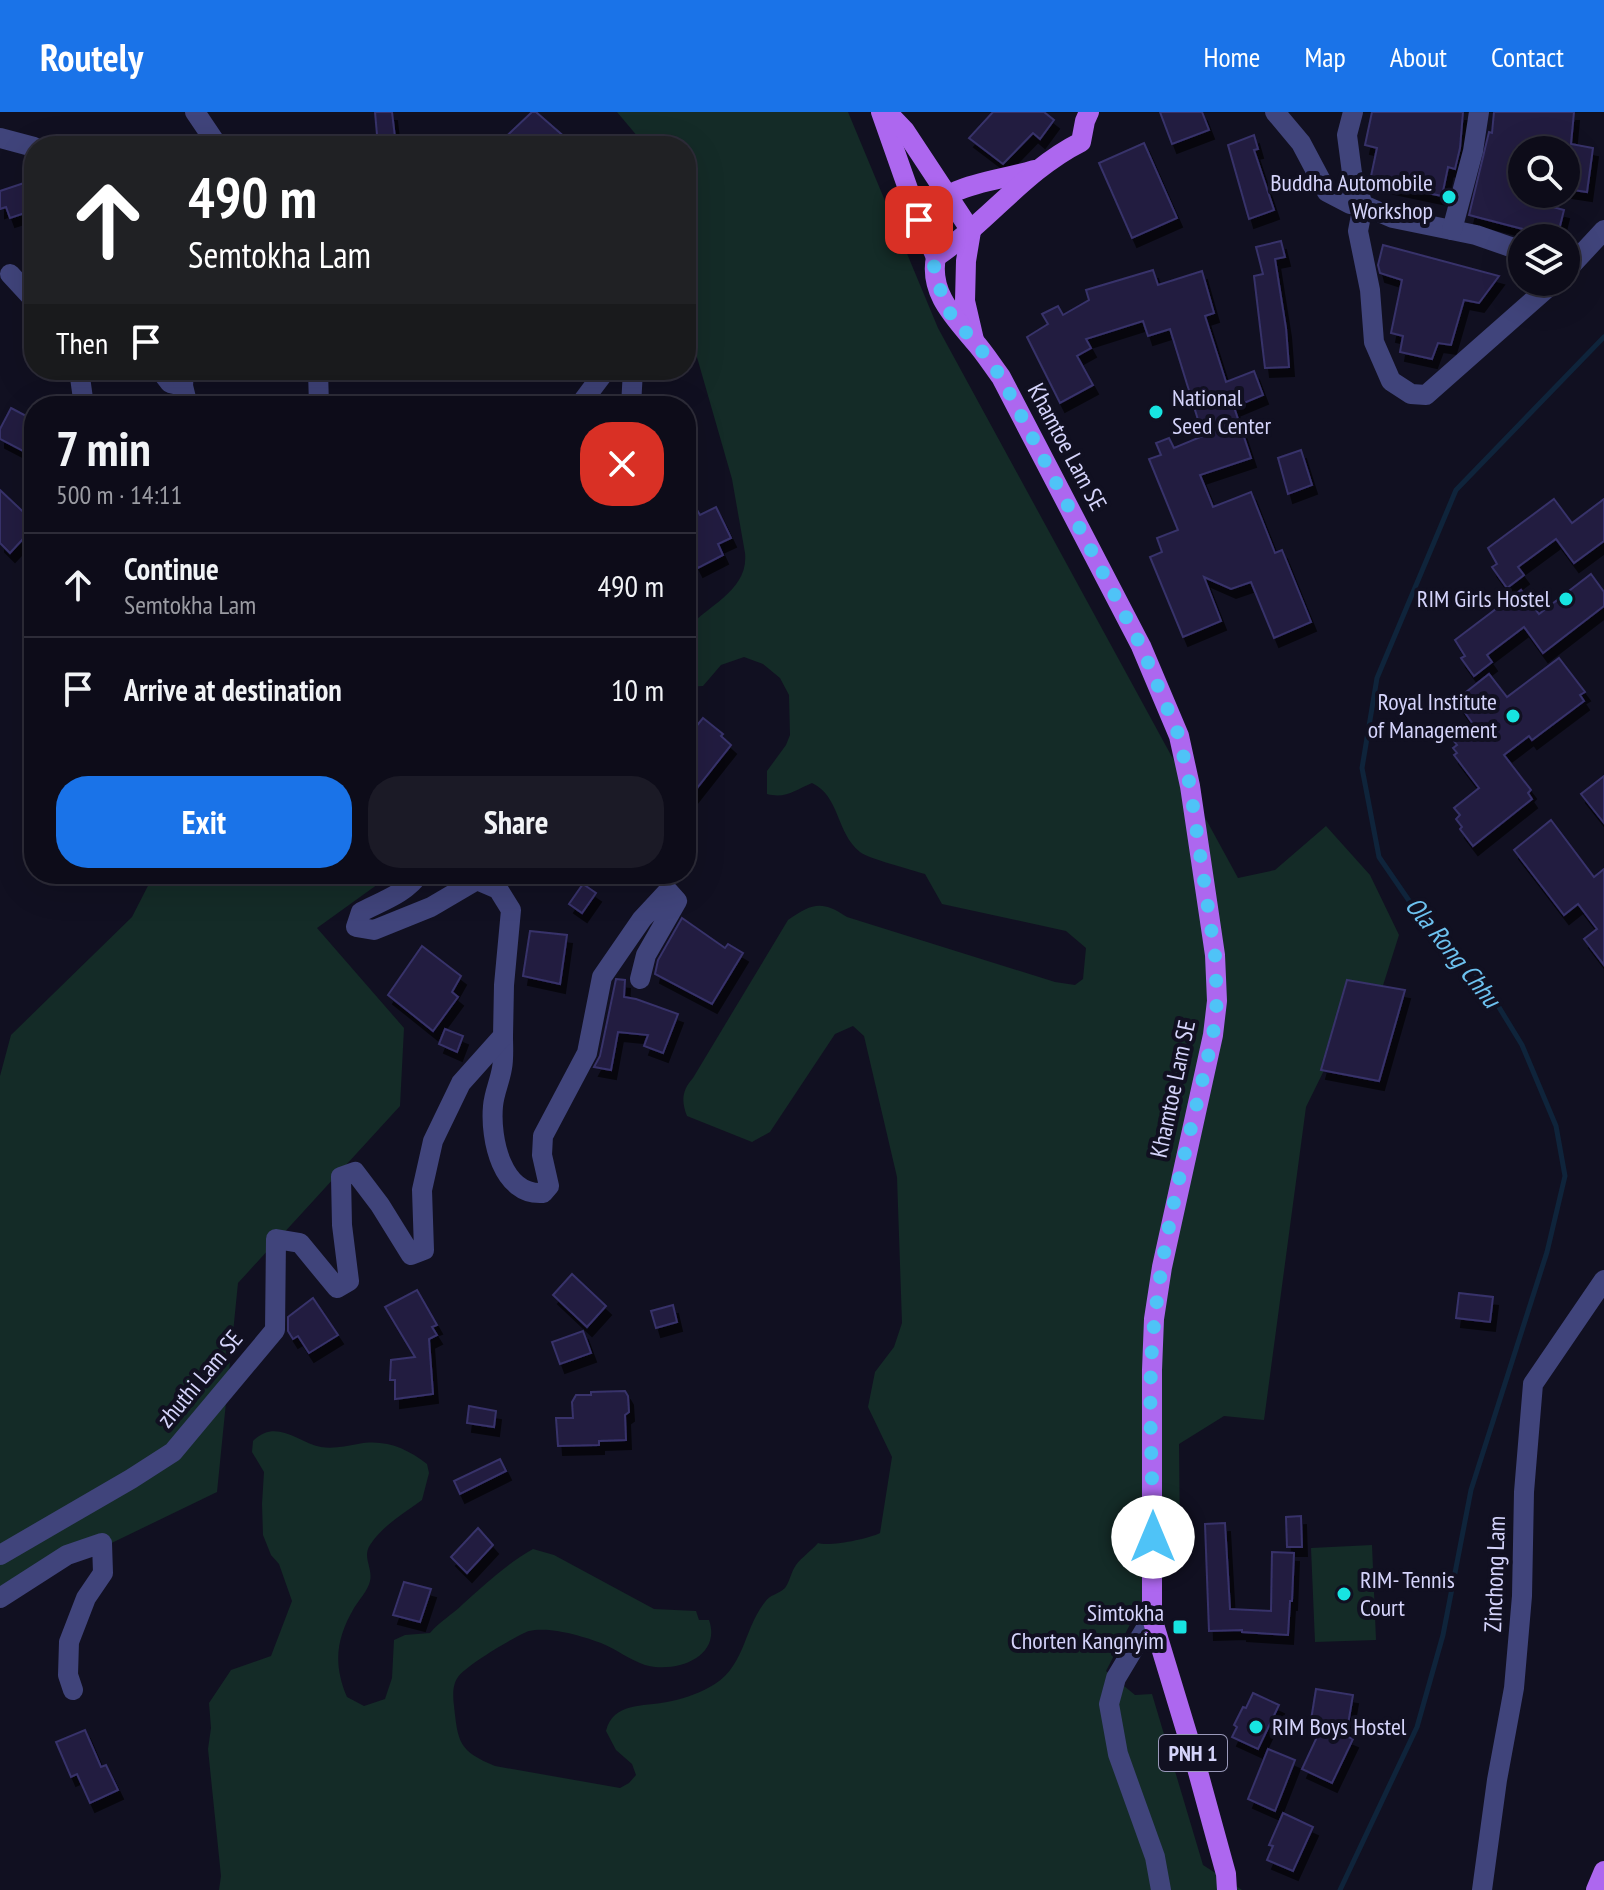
<!DOCTYPE html>
<html lang="en">
<head>
<meta charset="utf-8">
<style>
	body { margin:0; font-family:"PT Sans Narrow",sans-serif; background:#1b1a26; color:#f1f3f6; height:100vh; display:flex; flex-direction:column; font-size:30px; white-space:nowrap }
	* { box-sizing:border-box; margin:0 }
	p { font-size:26px; color:#9a9ba2 }
	.icon { flex:none; width:44px; height:44px; fill:none; stroke:currentColor; stroke-width:2; stroke-linecap:round; stroke-linejoin:round }
	.map { position:relative; flex:1; overflow:hidden }
	.drawer { position:absolute; left:24px; top:284px; width:672px; height:488px; display:flex; flex-direction:column; background:#0d0c19; border-radius:32px; box-shadow:0 8px 32px #0002,0 0 0 2px #2d2c38 }
	.drawer>* { flex:none }
	.hud { position:absolute; left:24px; top:24px; width:672px; height:244px; border-radius:32px; box-shadow:0 8px 32px #0002,0 0 0 2px #2d2c38; background:#202124; color:#fff; overflow:hidden }
	.fabs { position:absolute; left:1508px; top:24px; display:grid; gap:16px }
	.fabs a { display:grid; place-items:center; width:72px; height:72px; border-radius:50%; background:#0d0c19; box-shadow:0 8px 32px #0002,0 0 0 2px #2d2c38; font-size:40px }
	.pin { position:absolute; display:grid; place-items:center; width:68px; height:68px; color:#fff; margin:-34px; border-radius:16px; box-shadow:0 4px 12px #0006 }
	.me { position:absolute; width:88px; margin:-44px; rotate:0deg; stroke-linejoin:round; filter:drop-shadow(0 0 6px #0008) }
	.turn { display:flex; align-items:center; gap:28px; height:168px; padding:0 32px; font-size:36px }
	.turn .icon { width:104px; height:104px; stroke-width:2.5 }
	.turn b { display:block; font-size:56px; line-height:68px }
	.then { display:flex; align-items:center; height:76px; padding:0 32px; background:#0003; gap:16px; font-size:30px }
	.round { display:grid; place-items:center; flex:none; width:84px; height:84px; border-radius:32px; background:#1b1a26 }
	.overview { display:flex; align-items:center; justify-content:space-between; height:136px; padding:0 32px }
	h1 { font-size:48px; font-weight:600; line-height:60px }
	.primary-button { display:flex; gap:16px; margin-top:auto; padding:16px 32px }
	.primary-button a { flex:1; height:92px; border-radius:32px; background:#1a73e8; color:#fff; font-size:32px; font-weight:600; line-height:92px; text-align:center }
	.primary-button a+a { background:#1b1a26; color:#f1f3f6 }
	ul { padding:0; list-style:none }
	li { display:flex; align-items:center; gap:24px; height:104px; padding:0 32px; border-top:2px solid #2d2c38 }
	li div { flex:1 }
	li b { display:block; font-size:30px }
	li em { font-style:normal }
	header { display:flex; align-items:center; gap:48px; box-sizing:border-box; height:112px; padding:0 40px; background:#1a73e8; color:#fff }
	header strong { font-size:38px }
	nav { display:flex; gap:44px; margin-inline-start:auto; font-size:28px }
	.map>svg:first-child { display:block }
	.green { fill:#142b27 }
	.lines { fill:none; stroke-linecap:round; stroke-linejoin:round }
	.stream { stroke:#0f243b; stroke-width:5 }
	.building { fill:#211e40; stroke:#37326a; stroke-width:2; filter:url(#shadow) }
	.minor { stroke:#40447b; stroke-width:20 }
	.major { stroke:#ad67ef; stroke-width:20 }
	.route { stroke:#4fc3f7; stroke-width:14; stroke-dasharray:0 25.2 }
	.poi-dot { fill:#17e4e1; stroke:#111021; stroke-width:3 }
	.labels { text-anchor:middle; stroke-width:8; stroke-linejoin:round; paint-order:stroke }
	.shield { fill:#111021; stroke:#9a99ba; stroke-width:2 }
	.shield-label { font-size:22px; font-weight:bold; fill:#d5d4fb }
	.poi-label { font-size:24px; fill:#d5d4fb; stroke:#111021; text-anchor:end }
	.street-label { font-size:24px; fill:#d5d4fb; stroke:#111021 }
	.water-label { font-size:26px; font-style:italic; fill:#6dc2f0; stroke:#111021 }
</style>
</head>
<body>
<header>
<strong>Routely</strong>
<nav><a>Home</a><a>Map</a><a>About</a><a>Contact</a></nav>
</header>
<div class="map">
<svg width="1604" height="1778" viewBox="0 0 1604 1778">
	<defs>
		<filter id="shadow"><feDropShadow dx="5" dy="9" stdDeviation="0" flood-color="#0009"/></filter>
	</defs>
	<rect width="100%" height="100%" fill="#111021"/>
	<g class="green">
		<path d="M 617,0 L 848,0 L 938,216 L 1238,766 L 1275,758 L 1326,714 L 1370,763 L 1399,823 L 1367,924 L 1333,940 L 1306,995 L 1264,1308 L 1224,1304 L 1179,1332 L 1180,1429 L 1140,1493 L 1106,1559 L 1135,1583 L 1152,1582 L 1203,1753 L 1242,1778 L 219,1778 L 221,1764 L 208,1637 L 211,1616 L 209,1591 L 231,1558 L 271,1544 L 292,1489 L 279,1452 L 271,1443 L 263,1423 L 262,1392 L 264,1360 L 252,1340 L 253,1329 C 276,1306 297,1330 321,1335 C 334,1337 346,1334 358,1332 C 385,1327 406,1336 427,1352 L 429,1361 L 422,1388 C 403,1402 383,1413 370,1433 C 362,1445 373,1456 370,1469 C 368,1478 359,1488 354,1496 C 336,1527 333,1552 347,1585 L 364,1594 L 385,1587 L 392,1566 L 394,1528 L 405,1523 L 430,1521 C 440,1509 452,1503 463,1492 C 485,1472 508,1451 533,1437 L 554,1443 L 654,1497 L 696,1499 L 699,1508 L 709,1508 C 722,1545 676,1562 645,1553 C 630,1548 616,1537 601,1531 C 583,1524 549,1514 529,1519 C 517,1523 465,1554 458,1565 C 452,1573 453,1585 454,1594 C 458,1631 459,1639 495,1654 L 620,1676 L 629,1671 L 636,1663 L 632,1652 L 616,1638 L 606,1619 C 613,1590 643,1595 667,1590 C 680,1588 697,1582 708,1576 C 746,1557 742,1519 765,1490 C 769,1483 779,1482 785,1476 C 790,1469 791,1460 796,1453 C 802,1445 811,1439 818,1431 C 829,1435 868,1427 880,1421 L 892,1345 L 868,1295 L 875,1260 L 894,1235 L 902,1211 L 897,1065 L 864,924 L 853,914 L 835,922 L 770,1020 L 752,1030 L 687,1004 C 681,989 682,978 693,966 L 788,808 C 812,791 822,788 847,805 L 1055,870 L 1075,873 L 1083,867 L 1086,836 L 1066,819 L 942,792 L 925,762 C 912,758 867,746 860,740 C 836,721 840,684 812,671 C 795,678 786,687 767,682 L 767,659 L 786,633 L 790,623 L 789,583 L 780,566 L 763,552 L 744,545 L 721,553 L 703,574 L 686,575 L 686,518 C 707,493 749,479 745,441 L 732,367 L 686,207 L 686,34 L 640,34 L 638,25 Z"/>
		<polygon points="154,762 392,762 317,816 404,916 400,994 238,1171 217,1380 0,1485 0,964 11,923 132,805"/>
		<polygon points="1372,1433 1376,1528 1315,1530 1311,1436"/>
	</g>
	<g class="lines">
		<polyline class="stream" points="1340,1778 1417,1615 1443,1523 1471,1378 1547,1140 1565,1064 1556,1014 1522,933 1483,869 1423,809 1379,745 1362,656 1377,566 1456,378 1604,225"/>
	</g>
	<g class="building">
		<polygon points="375,0 392,0 396,34 378,34"/>
		<polygon points="532,0 536,0 575,34 496,34"/>
		<polygon points="993,0 1044,0 1054,8 1040,27 1033,21 1003,52 969,26"/>
		<polygon points="1160,0 1202,0 1209,18 1172,32"/>
		<polygon points="1372,0 1463,0 1460,36 1455,57 1448,55 1442,84 1370,69 1377,36 1365,33"/>
		<polygon points="1494,0 1574,0 1571,32 1593,36 1587,80 1566,77 1566,38 1522,38 1522,87 1564,98 1557,126 1469,103 1489,20 1492,21"/>
		<polygon points="1254,23 1258,37 1254,38 1274,98 1249,107 1228,33"/>
		<polygon points="1144,31 1177,106 1132,126 1099,51"/>
		<polygon points="30,69 34,81 34,98 10,106 6,95 0,97 0,79"/>
		<polygon points="1281,129 1285,145 1275,147 1286,216 1289,255 1265,256 1254,164 1263,162 1256,135"/>
		<polygon points="1383,133 1499,164 1479,191 1464,188 1451,233 1438,231 1432,247 1400,240 1403,224 1391,221 1402,168 1380,161 1378,153"/>
		<polygon points="1153,158 1158,173 1202,159 1214,201 1205,204 1226,270 1254,259 1263,283 1234,295 1251,346 1200,363 1213,395 1251,380 1275,441 1282,438 1311,510 1274,526 1251,470 1231,477 1204,465 1221,509 1183,525 1150,445 1162,440 1157,426 1178,418 1149,347 1161,343 1156,331 1169,326 1174,336 1203,324 1170,217 1148,224 1143,209 1086,227 1091,236 1077,244 1093,273 1060,291 1027,225 1048,212 1042,202 1058,194 1063,203 1089,188 1086,178"/>
		<polygon points="11,296 34,308 34,316 23,339 0,327 0,317"/>
		<polygon points="1301,338 1312,373 1288,382 1278,346"/>
		<polygon points="0,378 34,410 34,415 10,441 0,431"/>
		<polygon points="1554,387 1572,411 1604,387 1604,429 1574,451 1556,427 1518,455 1524,463 1507,476 1492,455 1497,452 1488,436"/>
		<polygon points="716,395 731,426 718,432 723,443 698,456 693,446 686,449 686,401 696,396 700,403"/>
		<polygon points="1591,462 1604,480 1604,494 1543,541 1524,515 1487,543 1492,550 1474,564 1461,546 1465,544 1455,528 1521,478 1539,502"/>
		<polygon points="1559,546 1585,580 1580,583 1584,589 1532,628 1529,624 1504,643 1531,678 1528,681 1532,687 1473,734 1460,717 1462,715 1456,707 1460,703 1454,696 1479,676 1454,643 1457,641 1453,636 1457,633 1453,628 1473,612 1456,588 1489,562 1507,585"/>
		<polygon points="703,606 723,622 721,624 731,633 686,690 686,627"/>
		<polygon points="1604,664 1604,711 1581,682"/>
		<polygon points="1551,708 1594,765 1604,757 1604,853 1584,827 1597,817 1578,792 1564,803 1514,738"/>
		<polygon points="583,772 596,781 582,801 569,792"/>
		<polygon points="682,806 725,836 728,832 743,841 712,892 655,862 658,848"/>
		<polygon points="530,819 567,823 560,872 523,864"/>
		<polygon points="422,834 461,864 452,880 458,885 433,919 388,883"/>
		<polygon points="616,867 625,868 624,885 636,887 678,902 663,941 644,934 648,923 618,920 611,958 594,955 600,944"/>
		<polygon points="1347,868 1405,878 1379,969 1321,958"/>
		<polygon points="445,917 463,924 457,940 439,932"/>
		<polygon points="572,1162 606,1194 587,1215 553,1183"/>
		<polygon points="417,1178 437,1213 432,1215 437,1223 429,1227 433,1282 395,1287 395,1268 390,1268 391,1248 415,1245 385,1195"/>
		<polygon points="1459,1181 1493,1185 1490,1210 1456,1206"/>
		<polygon points="313,1186 338,1223 309,1241 298,1224 293,1227 288,1219 288,1205"/>
		<polygon points="673,1193 677,1210 656,1216 651,1199"/>
		<polygon points="583,1219 591,1241 560,1252 552,1230"/>
		<polygon points="625,1279 628,1284 629,1300 625,1303 626,1328 599,1329 599,1333 558,1334 556,1306 573,1306 572,1290 576,1283 591,1283 591,1280"/>
		<polygon points="469,1294 496,1299 494,1315 467,1311"/>
		<polygon points="500,1347 506,1359 460,1382 454,1369"/>
		<polygon points="1301,1404 1302,1435 1287,1435 1286,1405"/>
		<polygon points="1225,1411 1230,1497 1271,1499 1272,1440 1294,1441 1292,1489 1290,1489 1288,1523 1242,1520 1242,1518 1209,1519 1205,1412"/>
		<polygon points="478,1416 493,1433 467,1461 451,1445"/>
		<polygon points="404,1470 431,1477 420,1510 393,1503"/>
		<polygon points="1316,1577 1353,1583 1346,1624 1353,1627 1332,1671 1302,1657 1324,1610 1311,1608"/>
		<polygon points="1253,1581 1279,1593 1258,1637 1232,1625 1237,1615 1234,1613 1243,1595 1246,1596"/>
		<polygon points="85,1618 101,1655 106,1653 118,1678 90,1691 77,1662 71,1665 56,1630"/>
		<polygon points="1268,1637 1295,1648 1275,1699 1248,1687"/>
		<polygon points="1283,1701 1313,1715 1293,1759 1267,1748 1273,1734 1269,1733"/>
	</g>
	<g class="lines">
		<g class="minor">
			<polyline points="195,0 218,34"/>
			<polyline points="1275,0 1301,31 1327,80 1350,92 1363,93 1393,106 1476,123 1522,139"/>
			<polyline points="1353,0 1347,23 1352,61 1363,93 1358,119 1370,178 1374,230 1391,269 1411,282 1426,283 1554,170"/>
			<polyline points="0,26 34,35"/>
			<polyline points="1452,118 1473,39 1479,0"/>
			<polyline points="1566,159 1604,118"/>
			<polyline points="10,162 34,188"/>
			<polyline points="79,258 84,294"/>
			<polyline points="160,258 170,271 183,274 184,258"/>
			<polyline points="318,258 319,294"/>
			<polyline points="183,274 188,294"/>
			<polyline points="579,294 606,258"/>
			<polyline points="631,294 633,258"/>
			<path d="M 503,924 C 503,935 504,946 502,956 C 500,969 494,981 493,994 C 490,1027 502,1084 543,1081 L 549,1074 L 542,1043 L 543,1024 L 587,941 L 602,865 L 642,807 L 668,779 L 677,789 L 646,843 L 640,867"/>
			<path d="M 0,1443 L 131,1367 L 173,1340 L 275,1218 L 276,1127 L 300,1131 L 337,1176 L 349,1169 L 342,1113 L 341,1065 L 355,1060 L 380,1093 L 411,1143 L 424,1138 L 422,1078 L 433,1029 L 461,971 L 503,924 L 504,873 L 511,798 L 498,777 L 477,768 L 431,795 L 374,818 L 356,815 L 361,800 C 380,790 407,781 419,762"/>
			<polyline points="0,1486 67,1443 102,1431 103,1461 86,1486 69,1530 68,1563 73,1578"/>
			<polyline points="1152,1506 1116,1566 1109,1592 1118,1642 1155,1745 1161,1778"/>
			<polyline points="1482,1778 1497,1668 1514,1576 1522,1484 1524,1380 1533,1272 1604,1168"/>
		</g>
		<g class="major">
			<polyline points="881,0 919,108 936,145"/>
			<polyline points="887,0 905,19 971,119 966,149 965,189 974,228"/>
			<path d="M 919,108 C 948,70 991,71 1034,58"/>
			<path d="M 936,145 C 929,180 953,204 974,229 C 984,240 992,253 1001,265 L 1141,534 L 1179,624 L 1190,674 L 1215,843 L 1217,889 L 1213,923 L 1162,1155 L 1154,1207 L 1152,1258 L 1152,1506 L 1192,1638 L 1226,1762 L 1227,1778"/>
			<path d="M 936,145 C 988,110 1025,58 1081,30 L 1085,9 L 1089,0"/>
			<polyline points="1596,1778 1604,1759"/>
		</g>
	</g>
	<g class="lines">
		<path class="route" d="M 919,108 L 936,145 L 933,160 L 953,208 L 974,228 L 1001,265 L 1141,534 L 1179,624 L 1190,674 L 1215,843 L 1217,889 L 1213,923 C 1192,1016 1165,1110 1155,1205 C 1146,1275 1153,1353 1153,1425"/>
	</g>
	<g class="poi-dot">
		<circle cx="1449" cy="85" r="8"/>
		<circle cx="1156" cy="300" r="8"/>
		<circle cx="1566" cy="487" r="8"/>
		<circle cx="1513" cy="604" r="8"/>
		<circle cx="1344" cy="1482" r="8"/>
		<rect x="1172" y="1507" width="16" height="16" rx="4"/>
		<circle cx="1256" cy="1615" r="8"/>
	</g>
	<g class="labels">
		<rect class="shield" x="1159" y="1623" width="68" height="36" rx="6"/>
		<g class="shield-label">
			<text x="1193" y="1649">PNH 1</text>
		</g>
		<g class="poi-label">
			<text x="1433" y="79">Buddha Automobile<tspan x="1433" dy="28">Workshop</tspan></text>
			<text x="1172" y="294" text-anchor="start">National<tspan x="1172" dy="28">Seed Center</tspan></text>
			<text x="1550" y="495">RIM Girls Hostel</text>
			<text x="1497" y="598">Royal Institute<tspan x="1497" dy="28">of Management</tspan></text>
			<text x="1360" y="1476" text-anchor="start">RIM- Tennis<tspan x="1360" dy="28">Court</tspan></text>
			<text x="1164" y="1509">Simtokha<tspan x="1164" dy="28">Chorten Kangnyim</tspan></text>
			<text x="1272" y="1623" text-anchor="start">RIM Boys Hostel</text>
		</g>
		<g class="street-label">
			<text transform="translate(1067 335) rotate(62)" y="8">Khamtoe Lam SE</text>
			<text transform="translate(1173 977) rotate(-78)" y="8">Khamtoe Lam SE</text>
			<text transform="translate(200 1267) rotate(-50)" y="8">zhuthi Lam SE</text>
			<text transform="translate(1495 1462) rotate(-88)" y="8">Zinchong Lam</text>
		</g>
		<g class="water-label">
			<text transform="translate(1453 840) rotate(51)" y="9">Ola Rong Chhu</text>
		</g>
	</g>
</svg>
<div class="fabs">
<a><svg class="icon" aria-label="search" viewBox="0 0 24 24"><circle cx="10" cy="10" r="6"/><path d="M15 15l6 6"/></svg></a>
<a><svg class="icon" aria-label="layers" viewBox="0 0 24 24"><path d="M12 4l9 5-9 5-9-5zM3 14l9 5 9-5"/></svg></a>
</div>
<div class="pin" style="left:919px;top:108px;background:#d93025"><svg class="icon" aria-label="arrive" viewBox="0 0 24 24"><path d="M6 21V4h12l-3 4 3 4H6"/></svg></div>
<svg class="me" style="left:1153px;top:1425px" viewBox="-20 -20 40 40"><circle r="19" fill="#fff"/><path d="M0-13L10 11 0 6-10 11z" fill="#4fc3f7"/></svg>
<div class="hud">
<div class="turn"><svg class="icon" aria-label="ahead" viewBox="0 0 24 24"><path d="M12 20V5M6 11l6-6 6 6"/></svg><div><b>490 m</b>Semtokha Lam</div></div>
<div class="then">Then<svg class="icon" aria-label="arrive" viewBox="0 0 24 24"><path d="M6 21V4h12l-3 4 3 4H6"/></svg></div>
</div>
<section class="drawer">
<div class="overview"><div><h1>7 min</h1><p>500 m · 14:11</p></div><a class="round" style="background:#d93025;color:#fff"><svg class="icon" aria-label="close" viewBox="0 0 24 24"><path d="M6 6l12 12M18 6L6 18"/></svg></a></div>
<ul>
<li><svg class="icon" aria-label="ahead" viewBox="0 0 24 24"><path d="M12 20V5M6 11l6-6 6 6"/></svg><div><b>Continue</b><p>Semtokha Lam</p></div><em>490 m</em></li>
<li><svg class="icon" aria-label="arrive" viewBox="0 0 24 24"><path d="M6 21V4h12l-3 4 3 4H6"/></svg><div><b>Arrive at destination</b></div><em>10 m</em></li>
</ul>
<div class="primary-button"><a>Exit</a><a>Share</a></div>
</section>
</div>
</body>
</html>
